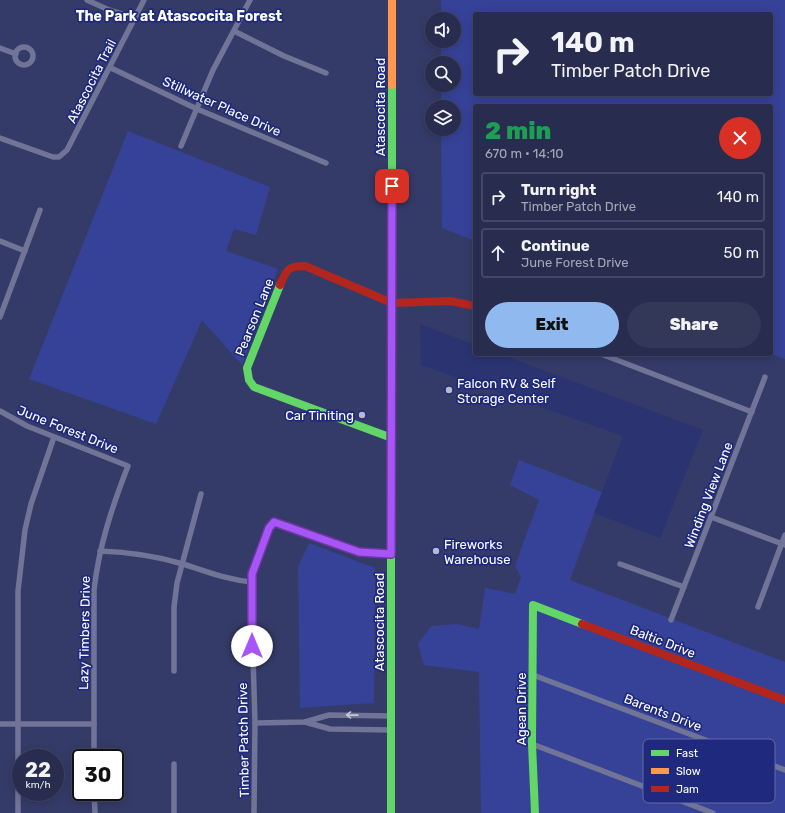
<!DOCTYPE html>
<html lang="en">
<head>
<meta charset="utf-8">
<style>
	body { margin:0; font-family:Rubik,sans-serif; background:#343858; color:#f1f3f6; height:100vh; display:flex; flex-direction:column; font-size:15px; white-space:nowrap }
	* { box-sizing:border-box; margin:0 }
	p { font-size:13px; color:#a5a7b6 }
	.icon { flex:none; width:22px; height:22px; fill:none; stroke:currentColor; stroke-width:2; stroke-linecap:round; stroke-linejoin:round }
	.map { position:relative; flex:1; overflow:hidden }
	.panel { position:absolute; left:473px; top:104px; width:300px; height:252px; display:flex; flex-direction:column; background:#282c4e; border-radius:4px; box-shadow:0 2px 10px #0003,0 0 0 1px #444866 }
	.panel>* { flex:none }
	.guide { position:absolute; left:473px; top:12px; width:300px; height:84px; border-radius:4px; box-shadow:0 2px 10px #0003,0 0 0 1px #444866; background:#282c4e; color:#f1f3f6; overflow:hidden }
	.tools { position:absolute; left:425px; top:12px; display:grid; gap:8px }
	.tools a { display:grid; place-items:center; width:36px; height:36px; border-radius:50%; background:#282c4e; box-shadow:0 2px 10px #0003,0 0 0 1px #444866; font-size:20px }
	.speed { position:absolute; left:12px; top:749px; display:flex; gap:8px; font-size:20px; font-weight:700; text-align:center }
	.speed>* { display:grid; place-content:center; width:52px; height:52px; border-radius:50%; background:#282c4e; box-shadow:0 2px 10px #0003,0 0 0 1px #444866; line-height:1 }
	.speed small { font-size:10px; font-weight:400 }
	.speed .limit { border:2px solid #111; border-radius:6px; background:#fff; color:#111 }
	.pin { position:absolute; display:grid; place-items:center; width:34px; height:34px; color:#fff; margin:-17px; border-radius:8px; box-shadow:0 2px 6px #0006 }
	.me { position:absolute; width:44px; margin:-22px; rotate:0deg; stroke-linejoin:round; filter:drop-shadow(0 0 3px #0008) }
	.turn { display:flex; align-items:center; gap:14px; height:84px; padding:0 12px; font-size:18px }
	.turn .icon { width:52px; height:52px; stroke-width:2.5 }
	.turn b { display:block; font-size:28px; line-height:34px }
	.round { display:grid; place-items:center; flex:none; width:42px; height:42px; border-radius:21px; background:#343858 }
	.headline { display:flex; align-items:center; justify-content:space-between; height:68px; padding:0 12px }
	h1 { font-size:24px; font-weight:800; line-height:30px; color:#1e9e55 }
	.button { display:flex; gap:8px; margin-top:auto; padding:8px 12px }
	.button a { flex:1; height:46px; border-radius:24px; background:#90b9f0; color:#111; font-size:16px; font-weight:800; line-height:46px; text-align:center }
	.button a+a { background:#343858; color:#f1f3f6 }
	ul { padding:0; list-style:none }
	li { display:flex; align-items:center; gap:12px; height:50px; margin:0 8px 6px; padding:0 4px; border:2px solid #444866; border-radius:4px }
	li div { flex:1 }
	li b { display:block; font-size:15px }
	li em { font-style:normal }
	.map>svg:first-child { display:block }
	.green { fill:#364297; fill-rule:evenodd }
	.water { fill:#2b3470 }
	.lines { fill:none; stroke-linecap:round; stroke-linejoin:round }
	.street { stroke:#707497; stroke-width:5.5 }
	.fast { stroke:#63d668; stroke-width:8 }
	.slow { stroke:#ff974d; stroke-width:8 }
	.jam { stroke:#b3261e; stroke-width:8 }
	.oneway { stroke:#c6c7d5 }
	.route-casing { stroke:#6d37a1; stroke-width:10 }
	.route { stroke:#a855f7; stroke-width:7 }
	.poi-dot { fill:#b8baca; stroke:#1f2a7e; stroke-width:1.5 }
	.labels { text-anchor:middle; stroke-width:3.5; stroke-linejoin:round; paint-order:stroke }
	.street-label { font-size:13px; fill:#fff; stroke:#1f2a7e }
	.poi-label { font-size:13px; fill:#fff; stroke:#1f2a7e; text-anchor:start }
	.neighbourhood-label { font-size:14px; font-weight:bold; fill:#fff; stroke:#1f2a7e }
	.key { fill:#1f2a7e; stroke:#626aa5; stroke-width:1 }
	.key-label { font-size:11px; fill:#fff }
</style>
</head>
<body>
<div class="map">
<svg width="785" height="813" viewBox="0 0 785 813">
	<rect width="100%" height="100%" fill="#353b68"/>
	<g class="green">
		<path d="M 441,0 L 785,0 L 785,359 L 771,354 L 771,106 L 475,106 L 475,241 L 442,228 L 441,129 L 454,129 L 454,107 L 441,107 L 441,85 L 454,85 L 454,63 L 441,63 L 441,41 L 454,41 L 454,19 L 441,19 ZM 475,14 L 771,14 L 771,94 L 475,94 Z"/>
		<polygon points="128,131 270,187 256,235 234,229 226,251 278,269 242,365 202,320 156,424 29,379"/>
		<polygon points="519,460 602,492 570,580 785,662 785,813 481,813 479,672 424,665 418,644 431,626 457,624 479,629 485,588 515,594 521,577 515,566 539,500 510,485"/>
		<polygon points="309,543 375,568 374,703 300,708 298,567"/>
	</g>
	<polygon class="water" points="420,324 475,345 475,354 500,354 703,430 660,538 594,513 623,436 421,365"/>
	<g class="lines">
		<g class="street">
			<polyline points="87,0 109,10 135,18"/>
			<polyline points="234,31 284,56 326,73"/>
			<circle cx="24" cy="56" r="9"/>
			<polyline points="0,48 16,54"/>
			<polyline points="111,68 197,109 326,163"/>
			<polyline points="0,138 53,157 59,157 67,150 144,0"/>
			<polyline points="181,146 213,70 250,0"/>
			<polyline points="0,241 25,251"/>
			<polyline points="0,317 40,210"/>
			<polyline points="601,354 752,412"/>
			<path d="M 0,411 L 27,426 L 128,466 C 112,507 99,546 94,590 L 94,758"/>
			<polyline points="711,517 785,545"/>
			<path d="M 100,551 C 129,552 156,556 183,564 C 206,571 227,580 252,582"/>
			<polyline points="620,564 684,587"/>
			<polyline points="758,607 785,535"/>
			<polyline points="671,620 765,377"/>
			<polyline points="174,671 174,607 177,583 201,494"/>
			<polyline points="533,675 785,770"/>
			<polyline points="305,722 330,729 391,730"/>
			<polyline points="255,723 305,722 329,715 391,716"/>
			<polyline points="0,724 94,724"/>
			<polyline points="532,744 713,813"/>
			<polyline points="174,764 174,813"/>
			<polyline points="94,792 95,813"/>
			<polyline points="18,813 18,591 25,530 31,504 54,437"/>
			<polyline points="254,813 255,723 251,588 255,565 271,524 277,522 359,552 391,553"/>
		</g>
		<g class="fast">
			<polyline points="280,285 247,368 249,380 254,387 392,438"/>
			<polyline points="392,323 392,85"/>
			<polyline points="391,813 391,519"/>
			<polyline points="535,813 532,744 533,605 582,624"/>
		</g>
		<g class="slow">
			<polyline points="392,85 392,0"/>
			<polyline points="391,519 392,323"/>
		</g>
		<g class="jam">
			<path d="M 280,285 C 287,270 287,266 305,266 L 392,303 L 450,301 L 475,306"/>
			<polyline points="582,624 785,700"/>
		</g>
	</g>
	<defs><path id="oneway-shaft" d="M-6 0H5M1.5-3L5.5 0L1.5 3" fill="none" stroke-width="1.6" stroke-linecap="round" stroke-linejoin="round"/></defs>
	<use class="oneway" href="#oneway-shaft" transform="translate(352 715) rotate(-179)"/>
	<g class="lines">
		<defs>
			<polyline id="route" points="252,646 252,574 269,528 274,522 359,552 391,554 392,186"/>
		</defs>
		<use href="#route" class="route-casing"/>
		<use href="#route" class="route"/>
	</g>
	<g class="poi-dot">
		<circle cx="449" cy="390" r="4"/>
		<circle cx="362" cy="415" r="4"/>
		<circle cx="436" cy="551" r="4"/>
	</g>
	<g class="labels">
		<g class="street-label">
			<text transform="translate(91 81) rotate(-63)" y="5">Atascocita Trail</text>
			<text transform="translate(222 106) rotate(24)" y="5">Stillwater Place Drive</text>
			<text transform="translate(380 107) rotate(-90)" y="5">Atascocita Road</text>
			<text transform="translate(254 317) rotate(-68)" y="5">Pearson Lane</text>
			<text transform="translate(68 429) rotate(22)" y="5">June Forest Drive</text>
			<text transform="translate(708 495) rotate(-69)" y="5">Winding View Lane</text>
			<text transform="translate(379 622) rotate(-90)" y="5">Atascocita Road</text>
			<text transform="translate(84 633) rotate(-89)" y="5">Lazy Timbers Drive</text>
			<text transform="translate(663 641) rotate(21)" y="5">Baltic Drive</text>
			<text transform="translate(521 709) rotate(-90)" y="5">Agean Drive</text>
			<text transform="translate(663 712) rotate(21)" y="5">Barents Drive</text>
			<text transform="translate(243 740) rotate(-91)" y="5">Timber Patch Drive</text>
		</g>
		<g class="poi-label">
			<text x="457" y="388">Falcon RV &amp; Self<tspan x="457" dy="15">Storage Center</tspan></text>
			<text x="354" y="420" text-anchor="end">Car Tiniting</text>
			<text x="444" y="549">Fireworks<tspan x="444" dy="15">Warehouse</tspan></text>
		</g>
		<g class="neighbourhood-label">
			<text x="179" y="21">The Park at Atascocita Forest</text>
		</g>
	</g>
	<rect x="643" y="739" width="132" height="64" rx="6" class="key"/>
	<rect x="651" y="750" width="18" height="6" fill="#63d668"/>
	<rect x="651" y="768" width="18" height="6" fill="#ff974d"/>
	<rect x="651" y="786" width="18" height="6" fill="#b3261e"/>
	<g class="key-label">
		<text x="676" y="757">Fast</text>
		<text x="676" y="775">Slow</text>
		<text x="676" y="793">Jam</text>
	</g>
</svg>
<div class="tools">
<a><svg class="icon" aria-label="sound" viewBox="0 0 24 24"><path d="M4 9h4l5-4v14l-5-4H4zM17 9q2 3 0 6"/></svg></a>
<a><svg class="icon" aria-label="search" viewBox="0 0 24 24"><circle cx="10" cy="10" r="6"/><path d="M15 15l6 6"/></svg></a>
<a><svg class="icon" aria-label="layers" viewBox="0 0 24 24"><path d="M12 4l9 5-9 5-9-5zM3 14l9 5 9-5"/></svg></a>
</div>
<div class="speed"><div>22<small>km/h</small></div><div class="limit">30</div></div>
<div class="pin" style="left:392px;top:186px;background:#d93025"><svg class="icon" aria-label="arrive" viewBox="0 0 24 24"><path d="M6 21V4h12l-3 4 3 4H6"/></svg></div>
<svg class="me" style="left:252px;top:646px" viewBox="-20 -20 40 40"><circle r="19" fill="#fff"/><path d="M0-13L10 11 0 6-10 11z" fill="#a855f7"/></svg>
<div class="guide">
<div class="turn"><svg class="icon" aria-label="right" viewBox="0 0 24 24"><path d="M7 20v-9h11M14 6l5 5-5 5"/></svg><div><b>140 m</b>Timber Patch Drive</div></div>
</div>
<section class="panel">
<div class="headline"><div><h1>2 min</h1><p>670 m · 14:10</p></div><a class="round" style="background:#d93025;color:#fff"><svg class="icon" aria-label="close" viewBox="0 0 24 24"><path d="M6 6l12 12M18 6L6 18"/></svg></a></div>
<ul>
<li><svg class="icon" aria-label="right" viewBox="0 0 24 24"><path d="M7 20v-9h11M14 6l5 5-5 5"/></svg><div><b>Turn right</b><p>Timber Patch Drive</p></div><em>140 m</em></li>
<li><svg class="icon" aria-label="ahead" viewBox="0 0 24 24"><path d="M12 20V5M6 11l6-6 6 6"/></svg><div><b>Continue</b><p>June Forest Drive</p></div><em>50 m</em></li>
</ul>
<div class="button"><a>Exit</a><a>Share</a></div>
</section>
</div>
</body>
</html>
